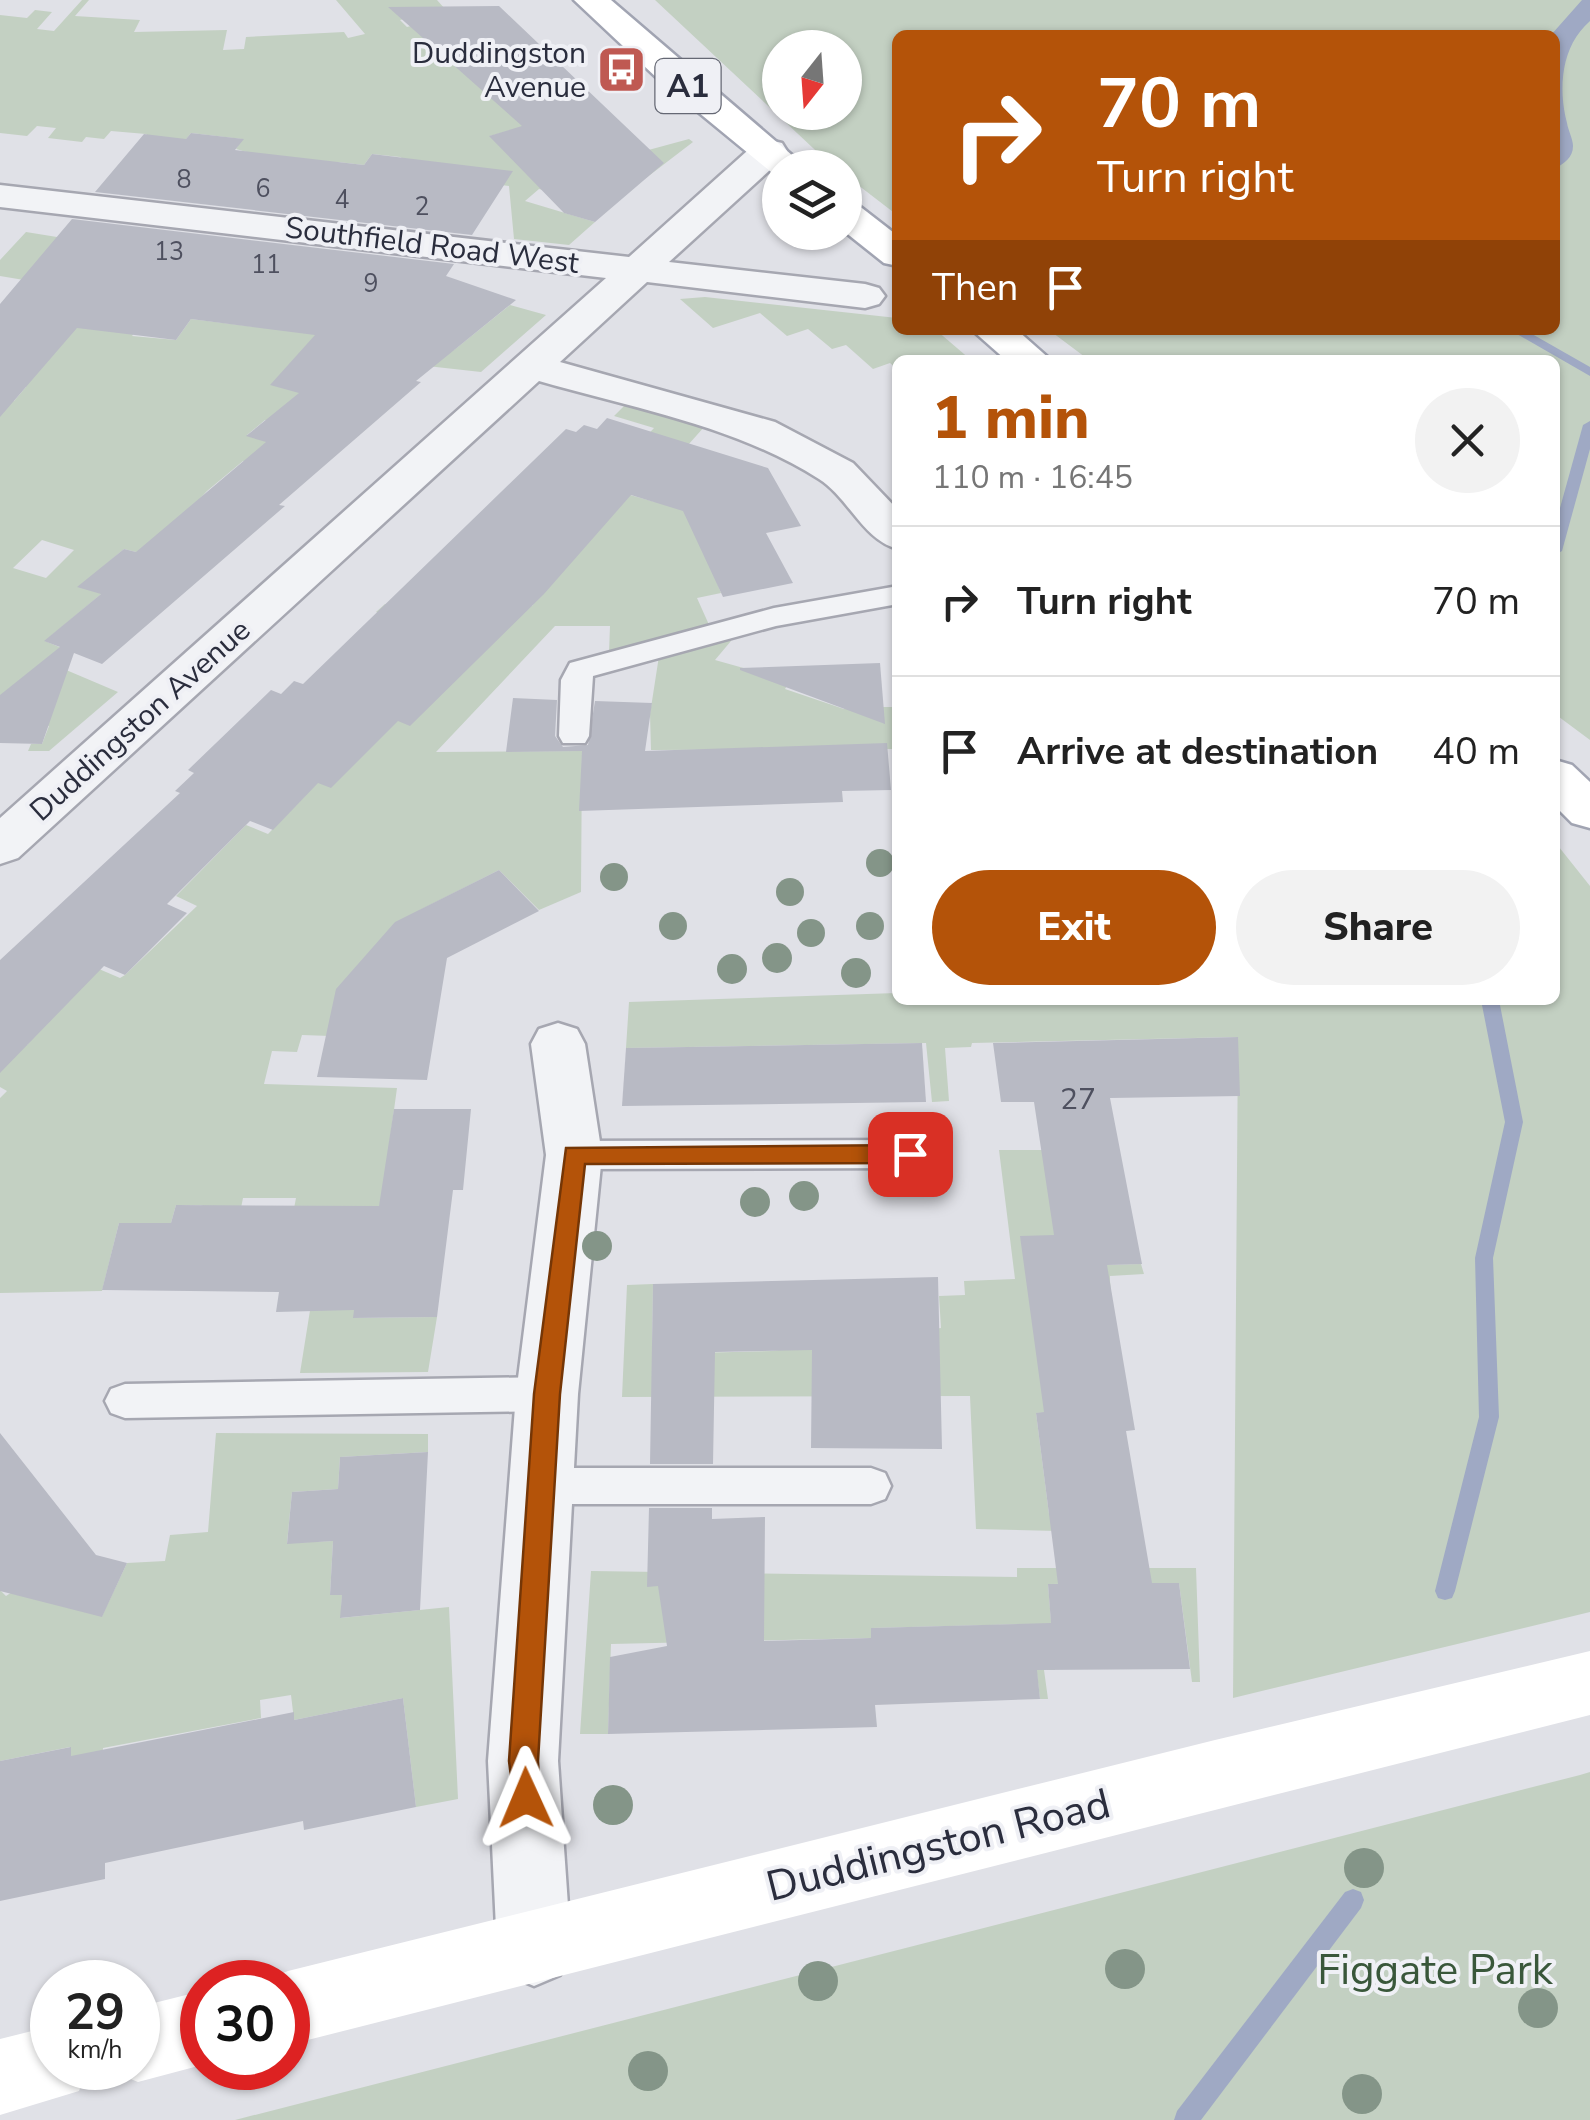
<!DOCTYPE html>
<html lang="en">
<head>
<meta charset="utf-8">
<style>
	body { margin:0; font-family:"Nunito Sans",sans-serif; background:#f2f2f2; color:#222; height:100vh; display:flex; flex-direction:column; font-size:38px; white-space:nowrap }
	* { box-sizing:border-box; margin:0 }
	p { font-size:32px; color:#767676 }
	.icon { flex:none; width:55px; height:55px; fill:none; stroke:currentColor; stroke-width:2; stroke-linecap:round; stroke-linejoin:round }
	.map { position:relative; flex:1; overflow:hidden }
	.panel { position:absolute; left:892px; top:355px; width:668px; height:650px; display:flex; flex-direction:column; background:#fff; border-radius:15px; box-shadow:0 2px 8px #0004 }
	.panel>* { flex:none }
	.guide { position:absolute; left:892px; top:30px; width:668px; height:305px; border-radius:15px; box-shadow:0 2px 8px #0004; background:#b45309; color:#fff; overflow:hidden }
	.needle { width:65px; rotate:197deg }
	.controls { position:absolute; left:762px; top:30px; display:grid; gap:20px }
	.controls a { display:grid; place-items:center; width:100px; height:100px; border-radius:50%; background:#fff; box-shadow:0 2px 8px #0004; font-size:50px }
	.speed { position:absolute; left:30px; top:1960px; display:flex; gap:20px; font-size:50px; font-weight:700; text-align:center }
	.speed>* { display:grid; place-content:center; width:130px; height:130px; border-radius:50%; background:#fff; box-shadow:0 2px 8px #0004; line-height:1 }
	.speed small { font-size:25px; font-weight:400 }
	.speed .limit { border:15px solid #d22; background:#fff; color:#111 }
	.pin { position:absolute; display:grid; place-items:center; width:85px; height:85px; color:#fff; margin:-42px; border-radius:20px; box-shadow:0 5px 15px #0006 }
	.me { position:absolute; width:110px; margin:-55px; rotate:359deg; stroke-linejoin:round; filter:drop-shadow(0 0 8px #0008) }
	.turn { display:flex; align-items:center; gap:35px; height:210px; padding:0 40px; font-size:45px }
	.turn .icon { width:130px; height:130px; stroke-width:2.5 }
	.turn b { display:block; font-size:70px; line-height:85px }
	.then { display:flex; align-items:center; height:95px; padding:0 40px; background:#0003; gap:20px; font-size:38px }
	.round { display:grid; place-items:center; flex:none; width:105px; height:105px; border-radius:52px; background:#f2f2f2 }
	.overview { display:flex; align-items:center; justify-content:space-between; height:170px; padding:0 40px }
	h1 { font-size:60px; font-weight:800; line-height:75px; color:#b45309 }
	.button { display:flex; gap:20px; margin-top:auto; padding:20px 40px }
	.button a { flex:1; height:115px; border-radius:60px; background:#b45309; color:#fff; font-size:40px; font-weight:800; line-height:115px; text-align:center }
	.button a+a { background:#f2f2f2; color:#222 }
	ul { padding:0; list-style:none }
	li { display:flex; align-items:center; gap:30px; height:150px; padding:0 40px; border-top:2px solid #e0e0e0 }
	li div { flex:1 }
	li b { display:block; font-size:38px }
	li em { font-style:normal }
	.map>svg:first-child { display:block }
	.green { fill:#c3d0c2; fill-rule:evenodd }
	.water { fill:#9fa9c4 }
	.lines { fill:none; stroke-linecap:round; stroke-linejoin:round }
	.stream { fill:#9fa9c4; fill-rule:evenodd }
	.building { fill:#b8bac4 }
	.lane-casing { stroke:#a6a7b1; stroke-width:5 }
	.street-casing { stroke:#a6a7b1; stroke-width:5 }
	.primary-casing { stroke:#a1a4b2; stroke-width:5 }
	.lane { fill:#f2f3f6; fill-rule:evenodd }
	.street { fill:#f2f3f6; fill-rule:evenodd }
	.secondary { fill:#fff; fill-rule:evenodd }
	.primary { fill:#fff; fill-rule:evenodd }
	.tree { fill:#849588 }
	.route { fill:#b45309; stroke:#753606; stroke-width:2.5 }
	.labels { text-anchor:middle; stroke-width:8; stroke-linejoin:round; paint-order:stroke }
	.far-number-label { font-size:25px; fill:#4e505f }
	.far-poi-label { font-size:30px; fill:#2a2d3d; stroke:#eff0f5; text-anchor:end }
	.far-street-label { font-size:30px; fill:#2a2d3d; stroke:#eff0f5 }
	.number-label { font-size:30px; fill:#4e505f }
	.shield { fill:#eff0f5; stroke:#656874; stroke-width:2.5 }
	.shield-label { font-size:32px; font-weight:bold; fill:#2a2d3d }
	.near-street-label { font-size:42px; fill:#2a2d3d; stroke:#eff0f5 }
	.near-park-label { font-size:42px; fill:#39573a; stroke:#eff0f5 }
</style>
</head>
<body>
<div class="map">
<svg width="1590" height="2120" viewBox="0 0 1590 2120">
	<rect width="100%" height="100%" fill="#e0e1e7"/>
	<g class="green">
		<polygon points="82,0 89,0 75,16 140,20 134,32 227,30 223,50 244,49 246,37 344,32 348,38 365,34 336,0 437,0 445,9 400,20 407,27 449,16 441,55 447,60 480,51 540,122 490,136 560,174 689,139 693,142 646,178 556,193 539,189 525,201 595,222 569,245 514,239 509,186 438,177 400,157 372,154 364,165 338,162 328,176 236,149 242,139 191,133 171,158 146,134 111,131 104,139 86,137 82,142 48,138 56,128 37,126 27,136 0,133 0,15 27,18 35,10 52,12 37,29 54,31"/>
		<path d="M 655,0 L 1590,0 L 1590,740 L 1555,714 L 1555,360 L 1089,360 L 1049,330 L 1555,330 L 1555,35 L 898,35 L 897,215 L 845,175 L 845,168 L 829,163 ZM 780,48 L 845,48 L 845,112 L 780,112 Z"/>
		<path d="M 26,232 L 57,237 L 152,310 L 132,336 L 176,340 L 191,319 L 257,327 L 400,332 L 454,350 L 510,305 L 546,315 L 481,372 L 409,364 L 310,396 L 291,425 L 265,420 L 247,435 L 280,446 L 257,466 L 243,461 L 207,491 L 148,555 L 124,549 L 104,566 L 125,574 L 45,641 L 64,649 L 45,661 L 118,692 L 49,751 L 28,751 L 31,744 L 42,744 L 49,726 L 0,713 L 0,402 L 14,401 L 26,387 L 24,280 L 0,276 L 0,260 ZM 42,540 L 74,550 L 46,578 L 13,568 Z"/>
		<polygon points="705,297 897,318 898,330 936,330 971,360 898,360 897,369 890,363 873,369 846,345 832,349 808,329 787,336 760,313 713,328 680,299"/>
		<polygon points="626,404 705,426 671,464 721,593 697,598 710,627 609,653 610,626 555,626 436,752 582,751 581,892 539,910 499,870 420,910 427,970 359,1037 302,1035 297,1052 272,1051 264,1084 397,1088 383,1190 354,1318 437,1317 428,1372 300,1373 316,1273 282,1272 296,1198 243,1198 238,1223 201,1205 176,1205 171,1223 119,1223 102,1291 0,1293 0,1098 7,1091 0,1087 0,1059 16,1041 27,1045 92,966 120,978 125,975 197,906 176,896 246,825 268,834 305,796 321,757 480,647 376,612 385,604 458,627 490,593 532,606 616,491 655,502 640,443 654,428 614,416"/>
		<polygon points="724,639 731,641 715,660 790,681 785,689 844,709 874,672 880,707 897,707 897,749 651,750 650,714 659,656"/>
		<polygon points="1555,842 1590,886 1590,1612 1233,1698 1238,1037 972,1043 971,1047 945,1048 949,1101 932,1102 926,1043 626,1048 629,1002 897,993 898,1000 1555,1000"/>
		<polygon points="999,1150 1056,1150 1059,1266 1141,1264 1144,1274 1110,1276 1110,1281 1122,1410 1036,1413 1049,1514 1141,1533 976,1529 970,1396 622,1397 627,1285 653,1284 652,1354 772,1351 941,1328 939,1296 965,1295 964,1281 1015,1279"/>
		<polygon points="216,1433 428,1434 428,1452 340,1457 338,1489 292,1492 287,1543 333,1541 330,1595 342,1595 341,1618 449,1607 458,1799 416,1807 403,1698 294,1720 291,1695 260,1700 261,1718 103,1748 102,1766 72,1771 70,1747 0,1761 0,1590 6,1596 41,1573 102,1616 127,1563 165,1561 170,1535 208,1532"/>
		<polygon points="1017,1568 1196,1568 1200,1682 1192,1682 1179,1583 1048,1584 1055,1670 1044,1670 1048,1699 1040,1699 1031,1624 871,1628 871,1638 611,1644 608,1734 580,1734 591,1571 1017,1577"/>
		<polygon points="1590,1772 1590,2120 235,2120 1580,1775"/>
	</g>
	<path class="water" d="M 1582,0 L 1590,0 L 1590,21 C 1561,46 1558,88 1567,123 C 1568,130 1573,139 1573,146 C 1573,158 1564,163 1555,169 L 1555,35 L 1551,35 Z"/>
	<g class="lines">
		<g class="stream">
			<polygon points="1510,330 1525,330 1590,367 1590,376"/>
			<polygon points="1590,421 1590,449 1562,551 1555,555 1555,526 1583,425"/>
			<polygon points="1481,1000 1499,1000 1523,1122 1493,1258 1499,1417 1455,1591 1452,1598 1445,1600 1438,1598 1435,1591 1479,1417 1475,1258 1505,1122"/>
			<polygon points="1353,1889 1361,1892 1364,1900 1361,1908 1201,2120 1174,2120 1177,2111 1345,1892"/>
		</g>
	</g>
	<g class="building">
		<polygon points="499,6 664,163 595,222 564,213 489,136 522,126 388,7"/>
		<polygon points="191,133 244,139 235,150 364,165 372,154 513,171 472,235 95,192 144,134 186,139"/>
		<polygon points="72,219 454,264 446,276 516,300 416,381 421,382 279,505 285,506 102,664 74,653 42,744 0,743 0,695 60,647 44,641 101,594 77,587 124,549 136,552 266,442 246,436 299,393 270,385 315,335 191,319 176,340 77,328 0,417 0,304"/>
		<polygon points="607,418 768,468 801,526 766,533 793,583 723,597 683,511 631,495 544,594 410,726 398,721 331,788 318,783 273,830 250,821 167,904 187,913 125,975 104,966 0,1073 0,960 180,793 175,791 194,773 188,770 271,690 281,694 294,681 303,684 566,429 576,432 584,425 597,429"/>
		<polygon points="880,663 885,724 740,670 740,668"/>
		<polygon points="513,698 557,700 555,736 563,747 588,745 595,701 652,703 645,751 887,743 891,790 842,791 843,802 579,811 582,751 506,752"/>
		<polygon points="499,870 539,911 447,958 427,1080 317,1077 336,989 395,922"/>
		<polygon points="1238,1037 1240,1096 1110,1098 1142,1264 1107,1265 1135,1430 1126,1431 1152,1583 1179,1583 1190,1669 1037,1670 1040,1699 875,1705 877,1727 608,1734 610,1657 667,1646 658,1586 647,1587 649,1508 712,1508 712,1519 765,1517 764,1641 871,1638 871,1628 1051,1623 1048,1584 1058,1584 1036,1413 1044,1412 1020,1236 1054,1235 1034,1102 1001,1102 993,1043"/>
		<polygon points="922,1043 926,1102 622,1106 626,1048"/>
		<polygon points="394,1109 471,1109 463,1190 453,1190 437,1317 353,1318 354,1310 276,1312 279,1292 102,1290 119,1223 171,1223 176,1205 379,1206"/>
		<polygon points="938,1277 942,1449 811,1448 812,1350 715,1352 713,1464 650,1464 653,1284"/>
		<polygon points="0,1433 96,1555 127,1563 102,1617 0,1591"/>
		<polygon points="428,1452 420,1610 340,1618 342,1595 330,1595 333,1541 287,1544 292,1492 338,1489 340,1457"/>
		<polygon points="403,1698 416,1807 304,1830 303,1821 105,1863 105,1879 0,1901 0,1761 71,1747 71,1756 294,1712 294,1720"/>
	</g>
	<g class="lines">
		<defs>
			<g id="lane">
				<polygon points="898,586 898,604 776,626 593,676 589,736 585,743 563,743 559,736 561,680 570,663 774,608"/>
				<polygon points="910,1140 923,1144 928,1154 923,1164 910,1168 574,1169 561,1165 556,1155 561,1145 574,1141"/>
				<polygon points="547,1377 561,1382 567,1394 561,1406 547,1411 125,1418 111,1413 105,1401 111,1389 125,1384"/>
				<polygon points="543,1468 871,1468 885,1473 891,1486 885,1499 871,1504 543,1504 529,1499 523,1486 529,1473"/>
			</g>
			<g id="street">
				<path d="M 769,140 L 782,143 L 787,151 L 782,159 L 669,262 L 865,284 L 879,288 L 885,296 L 879,304 L 865,308 L 647,282 L 560,362 L 775,422 L 853,463 L 898,510 L 898,549 C 863,540 849,498 819,479 C 736,426 633,408 539,381 L 18,858 L 0,864 L 0,818 L 606,278 L 0,207 L 0,185 L 629,257 L 756,143 Z"/>
				<polygon points="558,1023 577,1029 585,1044 602,1155 578,1394 558,1761 571,1949 560,1975 534,1986 508,1975 497,1949 488,1761 516,1394 546,1155 531,1044 539,1029"/>
			</g>
			<g id="primary">
				<polygon points="574,0 611,0 807,168 780,168 780,177 776,176 658,79"/>
				<polygon points="845,202 858,205 898,236 898,266 884,263 845,232"/>
				<polygon points="972,330 1017,330 1051,360 1006,360"/>
				<polygon points="1555,760 1572,765 1590,782 1590,828 1572,823 1555,806"/>
			</g>
		</defs>
		<use href="#lane" class="lane-casing"/>
		<use href="#street" class="street-casing"/>
		<use href="#primary" class="primary-casing"/>
		<use href="#lane" class="lane"/>
		<use href="#street" class="street"/>
		<g class="secondary">
			<polygon points="1590,1651 1590,1715 288,2045 288,1982 261,1982 288,1971 1215,1740"/>
			<polygon points="202,1991 202,2065 138,2082 111,2071 138,2068 138,2007"/>
			<polygon points="52,2026 52,2068 88,2068 79,2091 0,2115 0,2039"/>
		</g>
		<use href="#primary" class="primary"/>
	</g>
	<g class="tree">
		<circle cx="880" cy="863" r="14"/>
		<circle cx="614" cy="877" r="14"/>
		<circle cx="790" cy="892" r="14"/>
		<circle cx="673" cy="926" r="14"/>
		<circle cx="870" cy="926" r="14"/>
		<circle cx="811" cy="933" r="14"/>
		<circle cx="777" cy="958" r="15"/>
		<circle cx="732" cy="969" r="15"/>
		<circle cx="856" cy="973" r="15"/>
		<circle cx="804" cy="1196" r="15"/>
		<circle cx="755" cy="1202" r="15"/>
		<circle cx="597" cy="1246" r="15"/>
		<circle cx="613" cy="1805" r="20"/>
		<circle cx="1364" cy="1868" r="20"/>
		<circle cx="1125" cy="1969" r="20"/>
		<circle cx="818" cy="1981" r="20"/>
		<circle cx="1538" cy="2008" r="20"/>
		<circle cx="648" cy="2071" r="20"/>
		<circle cx="1362" cy="2094" r="20"/>
	</g>
	<polygon class="route" points="910,1145 922,1154 910,1163 585,1164 560,1394 538,1761 540,1798 536,1808 526,1812 515,1808 509,1761 534,1394 566,1148"/>
	<defs>
		<symbol id="bus-square" viewBox="-11 -11 22 22"><rect x="-9" y="-9" width="18" height="18" rx="4" fill="#bf5952" stroke="#eff0f5"/><path d="M-5-6H5V4H4V6H2V4H-2V6H-4V4H-5ZM-3.5-4V0h7V-4ZM-3.5 1.2v1.5H-2V1.2ZM2 1.2v1.5H3.5V1.2Z" fill="#fff"/></symbol>
	</defs>
	<g fill-rule="evenodd">
		<use href="#bus-square" x="594" y="42" width="55" height="55"/>
	</g>
	<g class="labels">
		<g class="far-number-label">
			<text x="184" y="188">8</text>
			<text x="263" y="197">6</text>
			<text x="342" y="208">4</text>
			<text x="422" y="215">2</text>
			<text x="169" y="260">13</text>
			<text x="266" y="273">11</text>
			<text x="371" y="292">9</text>
		</g>
		<g class="far-poi-label">
			<text x="586" y="63">Duddingston<tspan x="586" dy="34">Avenue</tspan></text>
		</g>
		<g class="far-street-label">
			<text transform="translate(432 245) rotate(7)" y="10">Southfield Road West</text>
			<text transform="translate(140 720) rotate(-42)" y="10">Duddingston Avenue</text>
		</g>
		<g class="number-label">
			<text x="1078" y="1109">27</text>
		</g>
		<rect class="shield" x="655.5" y="59" width="65" height="54" rx="8"/>
		<g class="shield-label">
			<text x="688" y="97">A1</text>
		</g>
		<g class="near-street-label">
			<text transform="translate(938 1844) rotate(-14)" y="15">Duddingston Road</text>
		</g>
		<g class="near-park-label">
			<text x="1435" y="1984">Figgate Park</text>
		</g>
	</g>
</svg>
<div class="controls">
<a><svg class="needle" viewBox="-14 -14 28 28"><path d="M0-13l5 13h-10z" fill="#e53935"/><path d="M0 13l5-13h-10z" fill="#767676"/></svg></a>
<a><svg class="icon" aria-label="layers" viewBox="0 0 24 24"><path d="M12 4l9 5-9 5-9-5zM3 14l9 5 9-5"/></svg></a>
</div>
<div class="speed"><div>29<small>km/h</small></div><div class="limit">30</div></div>
<div class="pin" style="left:910px;top:1154px;background:#d93025"><svg class="icon" aria-label="arrive" viewBox="0 0 24 24"><path d="M6 21V4h12l-3 4 3 4H6"/></svg></div>
<svg class="me" style="left:526px;top:1798px" viewBox="-20 -20 40 40"><path d="M0-17L14 15 0 8-14 15z" fill="#b45309" stroke="#fff" stroke-width="4"/></svg>
<div class="guide">
<div class="turn"><svg class="icon" aria-label="right" viewBox="0 0 24 24"><path d="M7 20v-9h11M14 6l5 5-5 5"/></svg><div><b>70 m</b>Turn right</div></div>
<div class="then">Then<svg class="icon" aria-label="arrive" viewBox="0 0 24 24"><path d="M6 21V4h12l-3 4 3 4H6"/></svg></div>
</div>
<section class="panel">
<div class="overview"><div><h1>1 min</h1><p>110 m · 16:45</p></div><a class="round"><svg class="icon" aria-label="close" viewBox="0 0 24 24"><path d="M6 6l12 12M18 6L6 18"/></svg></a></div>
<ul>
<li><svg class="icon" aria-label="right" viewBox="0 0 24 24"><path d="M7 20v-9h11M14 6l5 5-5 5"/></svg><div><b>Turn right</b></div><em>70 m</em></li>
<li><svg class="icon" aria-label="arrive" viewBox="0 0 24 24"><path d="M6 21V4h12l-3 4 3 4H6"/></svg><div><b>Arrive at destination</b></div><em>40 m</em></li>
</ul>
<div class="button"><a>Exit</a><a>Share</a></div>
</section>
</div>
</body>
</html>
